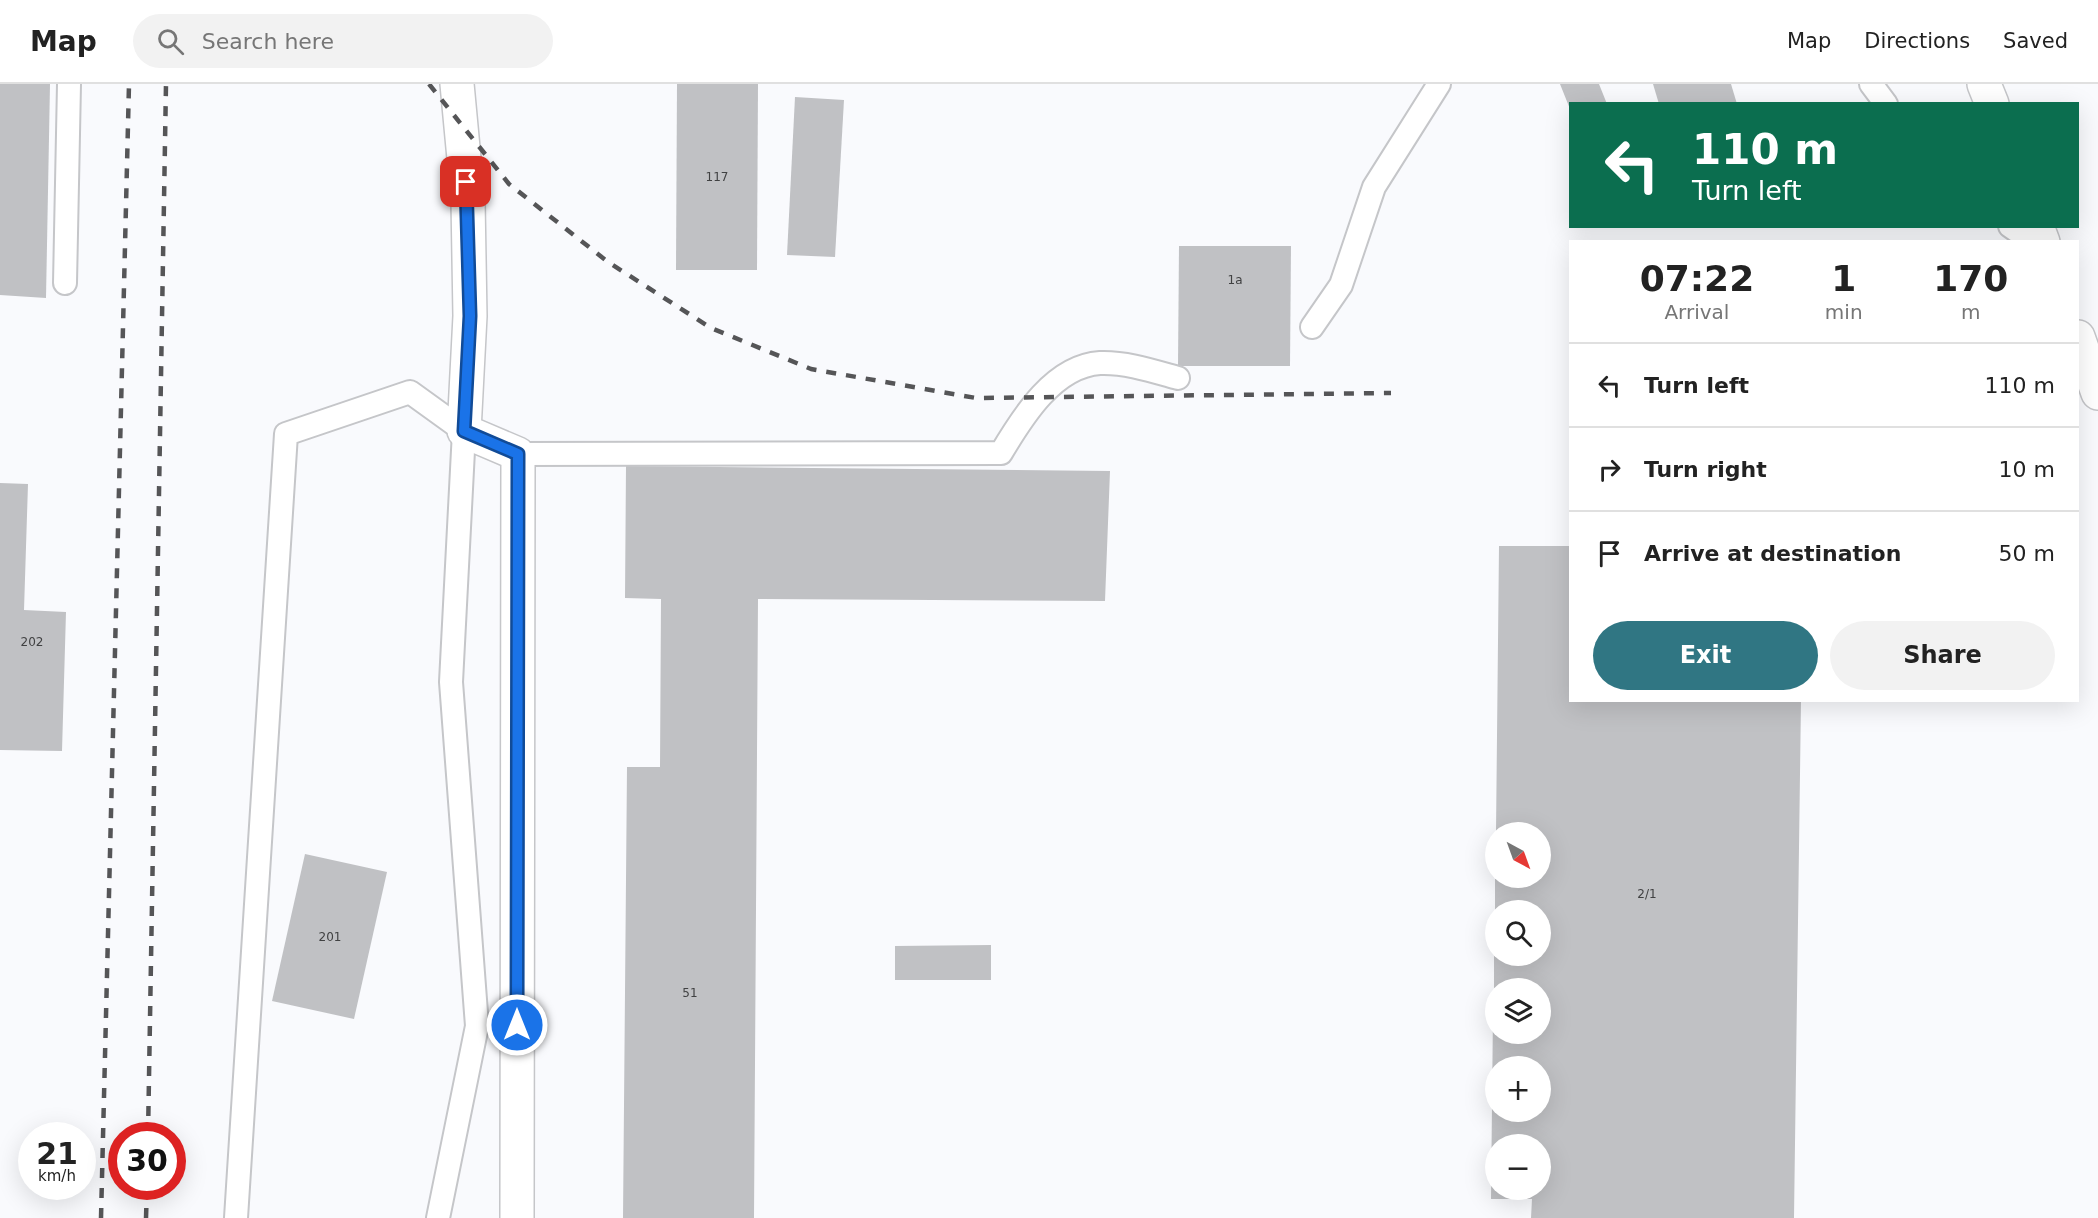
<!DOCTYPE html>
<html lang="en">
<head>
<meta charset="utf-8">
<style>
	body { margin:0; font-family:"DejaVu Sans",sans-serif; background:#f2f2f2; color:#222; height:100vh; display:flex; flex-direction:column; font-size:22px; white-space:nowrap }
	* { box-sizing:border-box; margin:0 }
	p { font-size:20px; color:#767676 }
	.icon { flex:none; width:33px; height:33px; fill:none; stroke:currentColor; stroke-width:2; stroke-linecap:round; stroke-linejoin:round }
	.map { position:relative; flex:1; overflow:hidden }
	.side { position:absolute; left:1569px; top:156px; width:510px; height:462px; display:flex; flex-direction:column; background:#fff; border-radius:0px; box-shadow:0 6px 24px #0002 }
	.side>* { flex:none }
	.banner { position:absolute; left:1569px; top:18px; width:510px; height:126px; border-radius:0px; box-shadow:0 6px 24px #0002; background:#0b6e4f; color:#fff; overflow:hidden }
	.needle { width:39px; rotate:139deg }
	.tools { position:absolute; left:1485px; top:738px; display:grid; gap:12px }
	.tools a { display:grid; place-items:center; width:66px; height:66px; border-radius:50%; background:#fff; box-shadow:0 6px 24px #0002; font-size:30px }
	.speed { position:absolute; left:18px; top:1038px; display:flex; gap:12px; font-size:30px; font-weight:700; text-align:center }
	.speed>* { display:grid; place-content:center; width:78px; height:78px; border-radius:50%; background:#fff; box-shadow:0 6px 24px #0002; line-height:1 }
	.speed small { font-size:15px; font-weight:400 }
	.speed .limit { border:9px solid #d22; background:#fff; color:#111 }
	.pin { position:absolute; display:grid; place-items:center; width:51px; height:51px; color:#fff; margin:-26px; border-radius:12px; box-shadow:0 3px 9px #0006 }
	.me { position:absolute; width:66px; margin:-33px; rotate:0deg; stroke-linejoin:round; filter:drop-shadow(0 0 4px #0008) }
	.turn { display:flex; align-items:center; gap:21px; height:126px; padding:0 24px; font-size:27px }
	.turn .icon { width:78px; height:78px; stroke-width:2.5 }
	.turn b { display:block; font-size:42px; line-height:51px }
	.eta { display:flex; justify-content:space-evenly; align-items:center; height:102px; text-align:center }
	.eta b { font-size:36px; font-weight:700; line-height:42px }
	.action { display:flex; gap:12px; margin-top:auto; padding:12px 24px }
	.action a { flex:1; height:69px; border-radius:36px; background:#307683; color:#fff; font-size:24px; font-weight:700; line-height:69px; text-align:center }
	.action a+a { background:#f2f2f2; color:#222 }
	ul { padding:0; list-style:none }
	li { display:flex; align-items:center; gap:18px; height:84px; padding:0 24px; border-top:2px solid #e0e0e0 }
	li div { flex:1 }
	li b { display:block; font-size:22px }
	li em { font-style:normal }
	header { display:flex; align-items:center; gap:36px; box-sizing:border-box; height:84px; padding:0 30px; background:#fff; border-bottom:2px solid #e0e0e0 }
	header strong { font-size:28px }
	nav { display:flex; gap:33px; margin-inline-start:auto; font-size:21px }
	.search { width:420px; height:54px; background:#f2f2f2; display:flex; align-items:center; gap:15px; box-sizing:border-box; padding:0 21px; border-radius:33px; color:#767676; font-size:22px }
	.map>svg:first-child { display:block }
	.building { fill:#c0c1c4; fill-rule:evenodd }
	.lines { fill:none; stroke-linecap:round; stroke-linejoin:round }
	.service-casing { stroke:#c5c6c9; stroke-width:26 }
	.minor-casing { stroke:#c5c6c9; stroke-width:36 }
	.tertiary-casing { stroke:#c5c6c9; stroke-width:36 }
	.service { stroke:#fff; stroke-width:22 }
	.minor { stroke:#fff; stroke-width:33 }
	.tertiary { stroke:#fff; stroke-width:33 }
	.rail { stroke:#555557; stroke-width:4.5; stroke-dasharray:10 10; stroke-linecap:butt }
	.route-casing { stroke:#114b97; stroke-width:15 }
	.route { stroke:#1a73e8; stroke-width:10 }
	.labels { text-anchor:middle; stroke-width:5; stroke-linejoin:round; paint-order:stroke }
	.number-label { font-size:12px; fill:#404142 }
</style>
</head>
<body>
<header>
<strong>Map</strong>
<div class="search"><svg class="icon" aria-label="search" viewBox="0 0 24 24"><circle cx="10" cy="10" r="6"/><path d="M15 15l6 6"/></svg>Search here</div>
<nav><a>Map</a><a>Directions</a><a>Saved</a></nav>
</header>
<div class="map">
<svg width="2098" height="1134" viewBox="0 0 2098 1134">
	<rect width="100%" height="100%" fill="#f9fafd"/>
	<g class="building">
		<polygon points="0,0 50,0 46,214 0,211"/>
		<polygon points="677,0 758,0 757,186 676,186"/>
		<polygon points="1560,0 1599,0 1607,20 1570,20 1570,25"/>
		<polygon points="1653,0 1731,0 1737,20 1659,20"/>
		<polygon points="795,13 844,16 835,173 787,171"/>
		<polygon points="1179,162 1291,162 1290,282 1178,282"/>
		<polygon points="626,382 1110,387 1105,517 758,515 754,1134 623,1134 627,683 660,683 661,515 625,514"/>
		<polygon points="0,399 28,400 24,526 66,528 62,667 0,666"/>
		<path d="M 1499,462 L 1570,462 L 1570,616 L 1801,616 L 1794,1134 L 1531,1134 L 1532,1115 L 1491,1115 L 1493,927 L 1496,950 L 1540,950 L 1540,904 L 1494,904 L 1494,872 L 1540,872 L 1540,826 L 1495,826 L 1495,794 L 1540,794 L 1540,748 L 1496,748 ZM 1496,982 L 1540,982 L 1540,1028 L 1496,1028 ZM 1496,1060 L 1540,1060 L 1540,1106 L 1496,1106 Z"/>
		<polygon points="305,770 387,788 354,935 272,917"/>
		<polygon points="991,861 991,896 895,896 895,862"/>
	</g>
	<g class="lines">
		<defs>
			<g id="service">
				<polyline points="1871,0 1886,20"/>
				<polyline points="2010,142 2033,158"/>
				<polyline points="65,199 69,0"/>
				<polyline points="1312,243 1341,201 1374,103 1439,0"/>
				<path d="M 518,370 L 1001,369 C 1023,332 1054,282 1100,279 C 1126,278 1153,287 1178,294"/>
				<polyline points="236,1134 286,350 410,308 464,347 451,598 477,942 438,1134"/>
			</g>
			<polyline id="minor" points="457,0 468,117 470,232 464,347 518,370 517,1134"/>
			<g id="tertiary">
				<polyline points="1984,0 1992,20"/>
				<polyline points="2037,142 2043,158"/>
				<polyline points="2078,253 2098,309"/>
			</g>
		</defs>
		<use href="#service" class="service-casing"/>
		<use href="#minor" class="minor-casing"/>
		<use href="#tertiary" class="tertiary-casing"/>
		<use href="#service" class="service"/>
		<use href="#minor" class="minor"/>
		<use href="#tertiary" class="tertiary"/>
		<g class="rail">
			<polyline points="429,0 509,100 608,178 711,244 811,285 976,314 1391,309"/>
			<polyline points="148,1052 166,0"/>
			<polyline points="101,1134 129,0"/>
			<polyline points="146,1134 147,1102"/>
		</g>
	</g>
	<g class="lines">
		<defs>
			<polyline id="route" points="466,98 470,232 464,347 518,370 517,941"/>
		</defs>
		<use href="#route" class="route-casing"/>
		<use href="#route" class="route"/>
	</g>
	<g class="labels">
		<g class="number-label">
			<text x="717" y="97">117</text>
			<text x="1235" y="200">1а</text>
			<text x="32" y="562">202</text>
			<text x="1647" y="814">2/1</text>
			<text x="330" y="857">201</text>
			<text x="690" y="913">51</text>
		</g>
	</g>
</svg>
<div class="tools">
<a><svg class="needle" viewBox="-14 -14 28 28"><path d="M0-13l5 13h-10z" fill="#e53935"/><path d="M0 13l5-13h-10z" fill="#767676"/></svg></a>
<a><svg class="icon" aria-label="search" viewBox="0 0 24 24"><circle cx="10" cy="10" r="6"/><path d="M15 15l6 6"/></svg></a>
<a><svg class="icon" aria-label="layers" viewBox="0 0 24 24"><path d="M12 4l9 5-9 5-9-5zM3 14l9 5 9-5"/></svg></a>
<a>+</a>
<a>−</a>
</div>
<div class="speed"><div>21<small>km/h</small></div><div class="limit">30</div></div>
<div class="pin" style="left:466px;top:98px;background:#d93025"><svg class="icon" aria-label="arrive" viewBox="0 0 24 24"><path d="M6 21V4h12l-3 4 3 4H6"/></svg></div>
<svg class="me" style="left:517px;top:941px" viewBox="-20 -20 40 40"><circle r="17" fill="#1a73e8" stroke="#fff" stroke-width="3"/><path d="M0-11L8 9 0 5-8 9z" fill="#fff"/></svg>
<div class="banner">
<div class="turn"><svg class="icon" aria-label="left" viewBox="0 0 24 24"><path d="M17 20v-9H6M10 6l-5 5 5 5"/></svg><div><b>110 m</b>Turn left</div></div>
</div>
<section class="side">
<div class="eta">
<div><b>07:22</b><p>Arrival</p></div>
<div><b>1</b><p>min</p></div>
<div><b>170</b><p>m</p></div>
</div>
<ul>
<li><svg class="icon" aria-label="left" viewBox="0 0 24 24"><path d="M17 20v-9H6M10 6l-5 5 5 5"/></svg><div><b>Turn left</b></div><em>110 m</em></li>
<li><svg class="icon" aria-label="right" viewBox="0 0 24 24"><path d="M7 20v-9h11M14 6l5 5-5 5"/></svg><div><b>Turn right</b></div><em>10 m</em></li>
<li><svg class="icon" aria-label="arrive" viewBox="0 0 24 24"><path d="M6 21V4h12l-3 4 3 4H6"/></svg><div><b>Arrive at destination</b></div><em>50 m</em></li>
</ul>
<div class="action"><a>Exit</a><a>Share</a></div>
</section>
</div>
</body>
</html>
